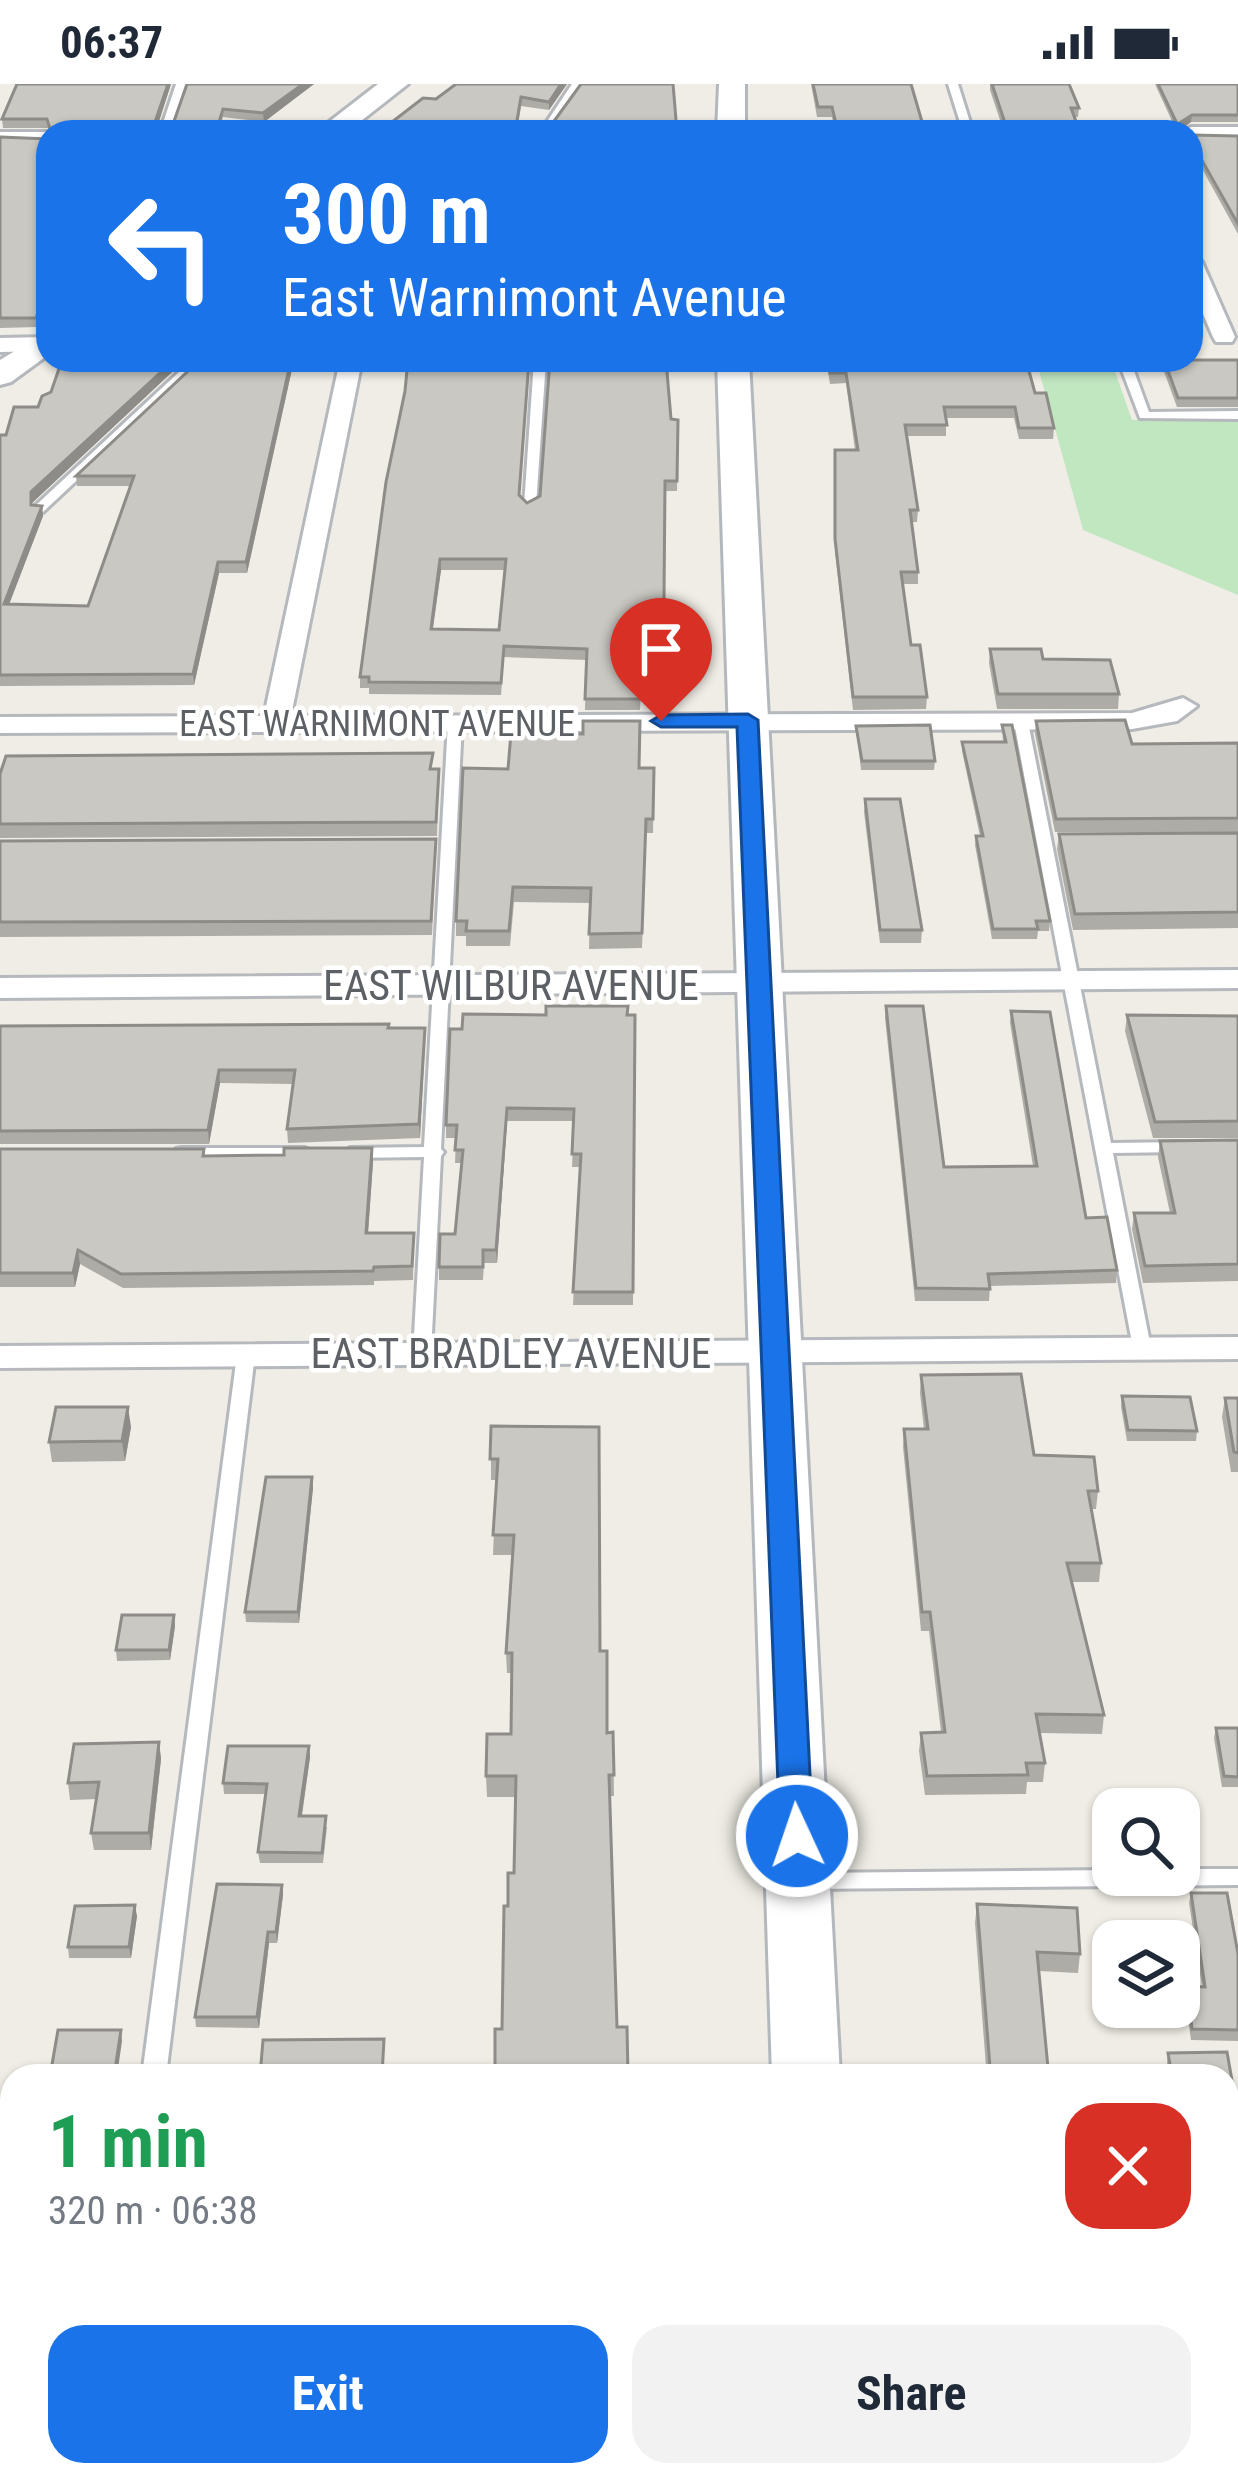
<!DOCTYPE html>
<html lang="en">
<head>
<meta charset="utf-8">
<style>
	body { margin:0; font-family:"Roboto Condensed",sans-serif; background:#f2f2f3; color:#1f2937; height:100vh; display:flex; flex-direction:column; font-size:45px; white-space:nowrap }
	* { box-sizing:border-box; margin:0 }
	p { font-size:39px; color:#747a83 }
	.icon { flex:none; width:66px; height:66px; fill:none; stroke:currentColor; stroke-width:2; stroke-linecap:round; stroke-linejoin:round }
	.map { position:relative; flex:1; overflow:hidden }
	.details { position:absolute; left:0px; top:1980px; width:1239px; height:423px; display:flex; flex-direction:column; background:#fff; border-radius:36px 36px 0 0; box-shadow:0 3px 9px #0004 }
	.details>* { flex:none }
	.hud { position:absolute; left:36px; top:36px; width:1167px; height:252px; border-radius:36px; box-shadow:0 3px 9px #0004; background:#1a73e8; color:#fff; overflow:hidden }
	.tools { position:absolute; left:1092px; top:1704px; display:grid; gap:24px }
	.tools a { display:grid; place-items:center; width:108px; height:108px; border-radius:24px; background:#fff; box-shadow:0 3px 9px #0004; font-size:60px }
	.pin { position:absolute; display:grid; place-items:center; width:102px; height:102px; color:#fff; margin:-123px -51px; border-radius:50% 50% 50% 0; rotate:-45deg; box-shadow:0 0 12px #0007 }
	.pin .icon { rotate:45deg }
	.me { position:absolute; width:132px; margin:-66px; rotate:357deg; stroke-linejoin:round; filter:drop-shadow(0 0 9px #0008) }
	.turn { display:flex; align-items:center; gap:42px; height:252px; padding:0 48px; font-size:54px }
	.turn .icon { width:156px; height:156px; stroke-width:2.5 }
	.turn b { display:block; font-size:84px; line-height:102px }
	.round { display:grid; place-items:center; flex:none; width:126px; height:126px; border-radius:36px; background:#f2f2f3 }
	.head { display:flex; align-items:center; justify-content:space-between; height:204px; padding:0 48px }
	h1 { font-size:72px; font-weight:700; line-height:90px; color:#1e9e55 }
	.cta { display:flex; gap:24px; margin-top:auto; padding:24px 48px }
	.cta a { flex:1; height:138px; border-radius:36px; background:#1a73e8; color:#fff; font-size:48px; font-weight:700; line-height:138px; text-align:center }
	.cta a+a { background:#f2f2f3; color:#1f2937 }
	.status { display:flex; justify-content:space-between; align-items:center; height:84px; padding:0 60px; background:#fff; direction:ltr }
	.status svg { height:33px; fill:currentColor }
	.map>svg:first-child { display:block }
	.green { fill:#c1e7c1 }
	.lines { fill:none; stroke-linecap:round; stroke-linejoin:round }
	.lane-casing { stroke:#b5b8bc; stroke-width:6 }
	.street-casing { stroke:#b5b8bc; stroke-width:6 }
	.secondary-casing { stroke:#b4b8bd; stroke-width:6 }
	.lane { fill:#fff; fill-rule:evenodd }
	.street { fill:#fff; fill-rule:evenodd }
	.secondary { fill:#fff; fill-rule:evenodd }
	.wall { fill:#aeaca7; fill-rule:evenodd }
	.shaded-wall { fill:#8d8c88 }
	.building { fill:#cac8c2; stroke:#8d8c88; stroke-width:3; fill-rule:evenodd }
	.route { fill:#1a73e8; stroke:#114b97; stroke-width:3 }
	.labels { text-anchor:middle; stroke-width:9; stroke-linejoin:round; paint-order:stroke }
	.far-street-label { font-size:36px; fill:#5d6166; stroke:#fff }
	.street-label { font-size:42px; fill:#5d6166; stroke:#fff }
</style>
</head>
<body>
<div class="status"><b>06:37</b><svg viewBox="0 0 49 12"><path d="M0 12V9h3v3zM5 12V6h3v6zM10 12V3h3v9zM15 12V0h3v12zM26 1h20v11H26zM47 4h2v5h-2z"/></svg></div>
<div class="map">
<svg width="1238" height="2402" viewBox="0 0 1238 2402">
	<rect width="100%" height="100%" fill="#efede5"/>
	<polygon class="green" points="1036,276 1111,276 1132,336 1238,336 1238,511 1083,446"/>
	<g class="lines">
		<defs>
			<g id="lane">
				<polygon points="176,0 186,0 170,48 160,48"/>
				<polygon points="572,0 582,0 550,48 540,48"/>
				<polygon points="948,0 958,0 973,48 963,48"/>
				<polygon points="192,276 205,276 43,428 35,428 35,422"/>
				<polygon points="534,276 546,276 536,422 530,426 524,422"/>
				<polygon points="1118,276 1130,276 1149,328 1238,327 1238,335 1140,334"/>
				<polygon points="455,634 462,638 441,1065 444,1068 441,1072 431,1269 422,1275 413,1269 424,1073 350,1074 341,1069 350,1064 424,1063 448,638"/>
				<polygon points="1021,634 1028,638 1111,1059 1182,1058 1190,1063 1182,1068 1113,1069 1151,1264 1142,1270 1133,1264 1014,638"/>
				<polygon points="182,1064 305,1064 314,1069 305,1074 176,1073 173,1069 176,1065"/>
				<polygon points="246,1265 255,1271 166,1992 142,1992 237,1271"/>
				<polygon points="1179,1785 1238,1785 1238,1801 805,1805 797,1803 794,1797 797,1791 805,1789 1113,1786 1113,1791 1179,1791"/>
				<polygon points="90,2391 116,2391 115,2402 89,2402"/>
			</g>
			<g id="street">
				<polygon points="1191,43 1238,43 1238,55 1191,55 1191,48 1182,48"/>
				<rect x="0" y="48" width="48" height="12"/>
				<polygon points="1191,172 1202,178 1235,253 1232,258 1216,258 1213,253 1191,202"/>
				<polygon points="48,253 48,267 0,268 0,254"/>
				<polygon points="340,276 362,276 291,632 1132,629 1183,614 1197,622 1177,637 1132,645 0,649 0,633 264,632"/>
				<polygon points="1238,886 1238,904 0,914 0,894"/>
				<polygon points="1238,1253 1238,1275 0,1284 0,1262"/>
			</g>
			<g id="secondary">
				<polygon points="378,0 408,0 347,48 316,48"/>
				<polygon points="719,0 745,0 745,48 717,48"/>
				<polygon points="48,247 48,271 11,298 0,301 0,276"/>
				<polygon points="717,276 749,276 840,1992 772,1992"/>
				<polygon points="788,2391 864,2391 865,2402 789,2402"/>
			</g>
		</defs>
		<use href="#lane" class="lane-casing"/>
		<use href="#street" class="street-casing"/>
		<use href="#secondary" class="secondary-casing"/>
		<use href="#lane" class="lane"/>
		<use href="#street" class="street"/>
		<use href="#secondary" class="secondary"/>
	</g>
	<g class="wall">
		<polygon points="171,0 157,42 159,44 172,43 187,0 314,0 264,38 223,33 219,48 49,48 48,44 3,44 2,35"/>
		<polygon points="456,0 567,0 549,26 521,22 517,48 379,48 436,15"/>
		<polygon points="811,0 911,0 925,48 835,48 832,33 817,33"/>
		<polygon points="990,0 1069,0 1079,24 1078,33 1075,33 1080,48 1004,48 990,6"/>
		<polygon points="1155,0 1238,0 1238,38 1191,38 1183,44 1188,48 1177,48"/>
		<polygon points="1191,51 1238,52 1238,150 1200,81 1191,77"/>
		<polygon points="0,53 48,55 37,243 0,244"/>
		<polygon points="62,276 185,276 32,419 32,421 42,422 43,432 9,520 88,522 130,402 77,402 76,392 200,276 294,276 247,489 219,489 194,601 0,602 0,351 6,351 38,323 51,308"/>
		<polygon points="826,276 1026,276 1035,309 1054,344 1053,355 1019,355 1014,334 946,334 946,352 907,352 918,426 917,438 911,438 918,488 918,500 903,500 911,561 927,613 926,625 853,626 835,467 835,377 855,366 846,299 830,300"/>
		<polygon points="1164,276 1238,276 1238,323 1177,323 1163,285"/>
		<path d="M 479,277 L 520,412 L 527,419 L 671,335 L 678,336 L 677,407 L 665,407 L 664,527 L 658,527 L 657,608 L 641,608 L 640,626 L 585,626 L 586,576 L 504,573 L 501,611 L 369,610 L 369,604 L 360,604 L 360,593 L 405,307 ZM 441,486 L 505,486 L 499,546 L 433,545 Z"/>
		<polygon points="990,565 1119,610 1118,625 997,625 989,579"/>
		<polygon points="1036,637 1132,660 1238,659 1238,748 1055,748 1035,650"/>
		<polygon points="1002,641 1050,837 1049,847 1038,847 1037,855 992,855 975,761 976,752 980,752 962,667 962,658 1003,658"/>
		<polygon points="856,642 935,677 934,686 861,686"/>
		<polygon points="639,684 654,684 653,749 646,749 642,864 589,865 590,819 514,818 510,862 466,862 466,852 456,852 456,837"/>
		<polygon points="439,685 437,752 0,754 0,690"/>
		<polygon points="865,715 922,846 921,859 880,859 864,728"/>
		<polygon points="1238,749 1238,844 1073,846 1057,765 1059,750"/>
		<polygon points="436,755 432,851 0,853 0,757"/>
		<polygon points="886,922 944,1083 1033,1082 1010,939 1011,927 1086,1134 1117,1186 1116,1199 990,1202 989,1217 915,1217 885,934"/>
		<polygon points="627,931 635,931 633,1221 573,1221 580,1083 572,1083 574,1037 507,1037 497,1179 484,1179 483,1196 439,1196 439,1183 455,1150 462,1079 455,1079 456,1054 446,1054 446,1041"/>
		<polygon points="1127,931 1238,932 1238,1054 1153,1054 1125,947"/>
		<polygon points="0,942 425,944 420,1054 288,1059 287,1045 293,1000 220,999 209,1060 0,1060"/>
		<polygon points="1238,1056 1238,1197 1143,1199 1132,1145 1134,1129 1170,1129 1158,1073 1160,1057"/>
		<polygon points="372,1064 373,1078 368,1149 414,1149 413,1196 374,1197 374,1201 123,1204 80,1180 75,1203 0,1203 0,1065 204,1065 205,1072 284,1071"/>
		<polygon points="921,1291 1034,1371 1098,1407 1096,1425 1092,1425 1101,1479 1099,1498 1072,1498 1104,1631 1102,1650 1040,1649 1045,1679 1043,1698 1027,1698 1026,1710 925,1711 919,1667 921,1649 941,1648 929,1547 921,1547 903,1363 904,1345 924,1345 920,1309"/>
		<polygon points="1122,1312 1197,1347 1196,1357 1127,1357 1121,1323"/>
		<polygon points="1225,1314 1238,1314 1238,1388 1231,1388 1222,1333"/>
		<polygon points="491,1342 600,1567 607,1649 613,1648 614,1712 609,1712 502,1945 508,1822 514,1789 515,1713 487,1713 486,1692 511,1650 512,1589 507,1589 506,1569 512,1471 493,1471 496,1396 491,1396"/>
		<polygon points="131,1343 125,1377 52,1378 49,1358"/>
		<polygon points="312,1393 313,1404 299,1539 246,1538 245,1528"/>
		<polygon points="174,1531 175,1542 170,1576 117,1577 116,1566"/>
		<polygon points="1216,1644 1238,1644 1238,1703 1222,1703 1214,1654"/>
		<polygon points="159,1658 161,1675 151,1766 94,1766 91,1749 97,1715 70,1716 68,1699"/>
		<polygon points="309,1662 310,1673 302,1732 327,1743 323,1779 260,1779 258,1768 266,1710 224,1710 223,1699"/>
		<polygon points="282,1801 283,1811 277,1859 269,1859 259,1944 196,1943 195,1933"/>
		<polygon points="1191,1809 1238,1870 1238,1957 1191,1956 1185,1913 1187,1902 1202,1903 1189,1819"/>
		<polygon points="977,1820 1080,1870 1078,1889 1039,1887 1048,1984 1058,1992 954,1992 955,1982 986,1983 975,1839"/>
		<polygon points="137,1832 131,1874 69,1874 68,1863"/>
		<polygon points="1227,1968 1237,2025 1235,2036 1227,2036 1227,1992 1169,1992 1167,1979 1168,1969"/>
		<polygon points="1228,2157 1238,2158 1238,2217 1234,2217 1227,2172"/>
		<polygon points="470,2391 605,2391 605,2398 470,2400"/>
	</g>
	<g class="shaded-wall">
		<polygon points="168,0 171,0 156,47 155,38"/>
		<polygon points="303,0 314,0 264,38 263,29"/>
		<polygon points="561,0 567,0 549,26 549,18"/>
		<polygon points="1192,31 1191,38 1180,46 1178,40"/>
		<polygon points="48,200 48,212 37,243 36,234"/>
		<polygon points="174,276 185,276 32,419 32,431 31,408"/>
		<polygon points="291,276 294,276 247,489 246,478"/>
		<polygon points="42,422 43,432 5,531 4,520"/>
		<polygon points="440,475 441,486 431,556 431,545"/>
		<polygon points="218,478 219,489 194,601 193,590"/>
		<polygon points="425,944 425,958 420,1054 419,1040"/>
		<polygon points="219,986 220,999 209,1060 208,1046"/>
		<polygon points="507,1024 507,1037 497,1179 496,1166"/>
		<polygon points="372,1064 373,1078 367,1163 366,1149"/>
		<polygon points="78,1166 80,1180 75,1203 73,1189"/>
		<polygon points="128,1323 131,1343 125,1377 122,1357"/>
		<polygon points="312,1393 313,1404 299,1539 298,1528"/>
		<polygon points="174,1531 175,1542 170,1576 169,1566"/>
		<polygon points="159,1658 161,1675 151,1766 149,1749"/>
		<polygon points="309,1662 310,1673 300,1742 299,1732"/>
		<polygon points="282,1801 283,1811 277,1859 276,1848"/>
		<polygon points="135,1821 137,1832 131,1874 129,1863"/>
		<polygon points="268,1848 269,1859 259,1944 257,1933"/>
		<polygon points="121,1946 122,1957 117,1992 114,1992"/>
	</g>
	<g class="building">
		<polygon points="17,0 168,0 155,38 159,44 172,43 187,0 303,0 263,29 223,25 216,48 51,48 47,35 2,35"/>
		<polygon points="456,0 561,0 549,18 521,13 515,48 379,48 423,14 436,15"/>
		<polygon points="581,0 673,0 677,48 549,48 549,44"/>
		<polygon points="813,0 911,0 925,48 838,48 832,23 818,23"/>
		<polygon points="992,0 1069,0 1079,24 1071,24 1080,48 1008,48"/>
		<polygon points="1158,0 1238,0 1238,31 1192,31 1178,40 1188,48 1181,48"/>
		<polygon points="1191,51 1238,52 1238,140 1200,73 1191,69"/>
		<polygon points="0,53 48,55 48,200 36,234 0,234"/>
		<polygon points="62,276 174,276 31,408 31,421 42,422 4,520 88,522 134,392 76,392 200,276 291,276 246,478 218,478 193,590 0,591 0,351 6,351 14,323 38,323 42,312 51,308"/>
		<path d="M 408,276 L 529,277 L 519,411 L 527,419 L 540,412 L 550,276 L 666,276 L 671,335 L 678,336 L 677,397 L 665,397 L 664,516 L 658,516 L 658,597 L 641,597 L 640,615 L 585,615 L 587,565 L 504,562 L 501,599 L 369,598 L 369,593 L 360,593 L 386,398 L 405,307 ZM 440,475 L 506,475 L 499,546 L 431,545 Z"/>
		<polygon points="828,276 1026,276 1035,309 1046,309 1054,344 1019,344 1015,323 944,323 947,341 905,341 918,426 910,426 918,488 901,488 911,561 920,561 927,613 853,613 835,455 835,366 858,366 846,289 830,289"/>
		<polygon points="1164,276 1238,276 1238,314 1178,314"/>
		<polygon points="990,565 1041,565 1043,575 1110,576 1119,610 998,610"/>
		<polygon points="1125,636 1132,660 1238,659 1238,734 1056,735 1036,637"/>
		<polygon points="583,637 640,637 639,684 654,684 653,735 646,735 642,849 589,850 591,804 513,803 509,847 466,847 467,837 456,837 463,684 508,685 511,649 583,650"/>
		<polygon points="930,641 935,677 862,677 856,642"/>
		<polygon points="1002,641 1012,641 1050,837 1036,837 1038,845 993,845 976,752 983,752 962,658 1006,658"/>
		<polygon points="433,669 430,685 439,685 436,738 0,740 0,690 6,672"/>
		<polygon points="865,715 900,715 922,846 880,846"/>
		<polygon points="1238,749 1238,828 1075,830 1059,750"/>
		<polygon points="436,755 431,837 0,838 0,757"/>
		<polygon points="546,922 628,922 627,931 635,931 633,1208 573,1208 581,1070 572,1070 574,1025 507,1024 496,1166 483,1166 483,1183 439,1183 440,1150 455,1150 463,1066 455,1066 457,1041 446,1041 450,945 462,945 463,930 546,931"/>
		<polygon points="886,922 923,922 944,1083 1037,1082 1011,927 1050,928 1086,1134 1107,1133 1117,1186 988,1190 990,1205 916,1204"/>
		<polygon points="1127,931 1238,932 1238,1037 1155,1038"/>
		<polygon points="389,940 388,944 425,944 419,1040 287,1045 295,986 219,986 208,1046 0,1047 0,942"/>
		<polygon points="1238,1056 1238,1180 1145,1182 1134,1129 1175,1129 1160,1057"/>
		<polygon points="284,1064 372,1064 366,1149 414,1149 412,1182 374,1183 373,1187 121,1190 78,1166 73,1189 0,1189 0,1065 204,1065 203,1072 284,1071"/>
		<polygon points="1021,1290 1034,1371 1094,1373 1098,1407 1088,1407 1101,1479 1067,1479 1104,1631 1036,1630 1045,1679 1026,1679 1028,1691 927,1692 921,1649 945,1648 930,1528 922,1528 904,1345 928,1345 921,1291"/>
		<polygon points="1122,1312 1190,1313 1197,1347 1128,1346"/>
		<polygon points="1225,1314 1238,1314 1238,1369 1234,1368"/>
		<polygon points="56,1323 128,1323 122,1357 49,1358"/>
		<polygon points="491,1342 599,1343 600,1567 607,1567 607,1649 613,1648 614,1691 609,1691 617,1943 627,1943 628,1992 495,1992 495,1945 502,1945 504,1822 508,1822 508,1789 514,1789 516,1692 486,1692 487,1650 511,1650 512,1569 506,1569 514,1451 493,1451 498,1375 490,1375"/>
		<polygon points="266,1393 312,1393 298,1528 245,1528"/>
		<polygon points="122,1531 174,1531 169,1566 116,1566"/>
		<polygon points="1216,1644 1238,1644 1238,1693 1224,1692"/>
		<polygon points="159,1658 149,1749 91,1749 99,1698 68,1699 74,1660"/>
		<polygon points="228,1662 309,1662 299,1732 326,1732 322,1769 258,1768 267,1700 223,1699"/>
		<polygon points="217,1800 282,1801 276,1848 268,1848 257,1933 195,1933"/>
		<polygon points="1191,1809 1227,1809 1238,1870 1238,1946 1192,1945 1187,1902 1205,1903"/>
		<polygon points="977,1820 1077,1824 1080,1870 1037,1868 1048,1984 1057,1984 1058,1992 955,1992 955,1982 990,1983"/>
		<polygon points="135,1821 129,1863 68,1863 75,1822"/>
		<polygon points="58,1946 121,1946 114,1992 50,1992"/>
		<polygon points="384,1955 382,1992 260,1992 263,1956"/>
		<polygon points="1227,1968 1237,2025 1227,2025 1227,1992 1172,1992 1168,1969"/>
		<polygon points="1228,2157 1238,2158 1238,2206 1236,2206"/>
		<polygon points="0,2312 12,2312 12,2391 42,2391 41,2402 0,2402"/>
		<polygon points="1033,2391 1098,2391 1099,2402 1034,2402"/>
	</g>
	<polygon class="route" points="748,630 758,636 813,1752 809,1761 785,1761 780,1752 737,643 661,643 651,637 661,631"/>
	<g class="labels">
		<g class="far-street-label">
			<text x="377" y="652">EAST WARNIMONT AVENUE</text>
		</g>
		<g class="street-label">
			<text x="511" y="916">EAST WILBUR AVENUE</text>
			<text x="511" y="1284">EAST BRADLEY AVENUE</text>
		</g>
	</g>
</svg>
<div class="tools">
<a><svg class="icon" aria-label="search" viewBox="0 0 24 24"><circle cx="10" cy="10" r="6"/><path d="M15 15l6 6"/></svg></a>
<a><svg class="icon" aria-label="layers" viewBox="0 0 24 24"><path d="M12 4l9 5-9 5-9-5zM3 14l9 5 9-5"/></svg></a>
</div>
<div class="pin" style="left:661px;top:637px;background:#d93025"><svg class="icon" aria-label="arrive" viewBox="0 0 24 24"><path d="M6 21V4h12l-3 4 3 4H6"/></svg></div>
<svg class="me" style="left:797px;top:1752px" viewBox="-20 -20 40 40"><circle r="17" fill="#1a73e8" stroke="#fff" stroke-width="3"/><path d="M0-11L8 9 0 5-8 9z" fill="#fff"/></svg>
<div class="hud">
<div class="turn"><svg class="icon" aria-label="left" viewBox="0 0 24 24"><path d="M17 20v-9H6M10 6l-5 5 5 5"/></svg><div><b>300 m</b>East Warnimont Avenue</div></div>
</div>
<section class="details">
<div class="head"><div><h1>1 min</h1><p>320 m · 06:38</p></div><a class="round" style="background:#d93025;color:#fff"><svg class="icon" aria-label="close" viewBox="0 0 24 24"><path d="M6 6l12 12M18 6L6 18"/></svg></a></div>
<div class="cta"><a>Exit</a><a>Share</a></div>
</section>
</div>
</body>
</html>
